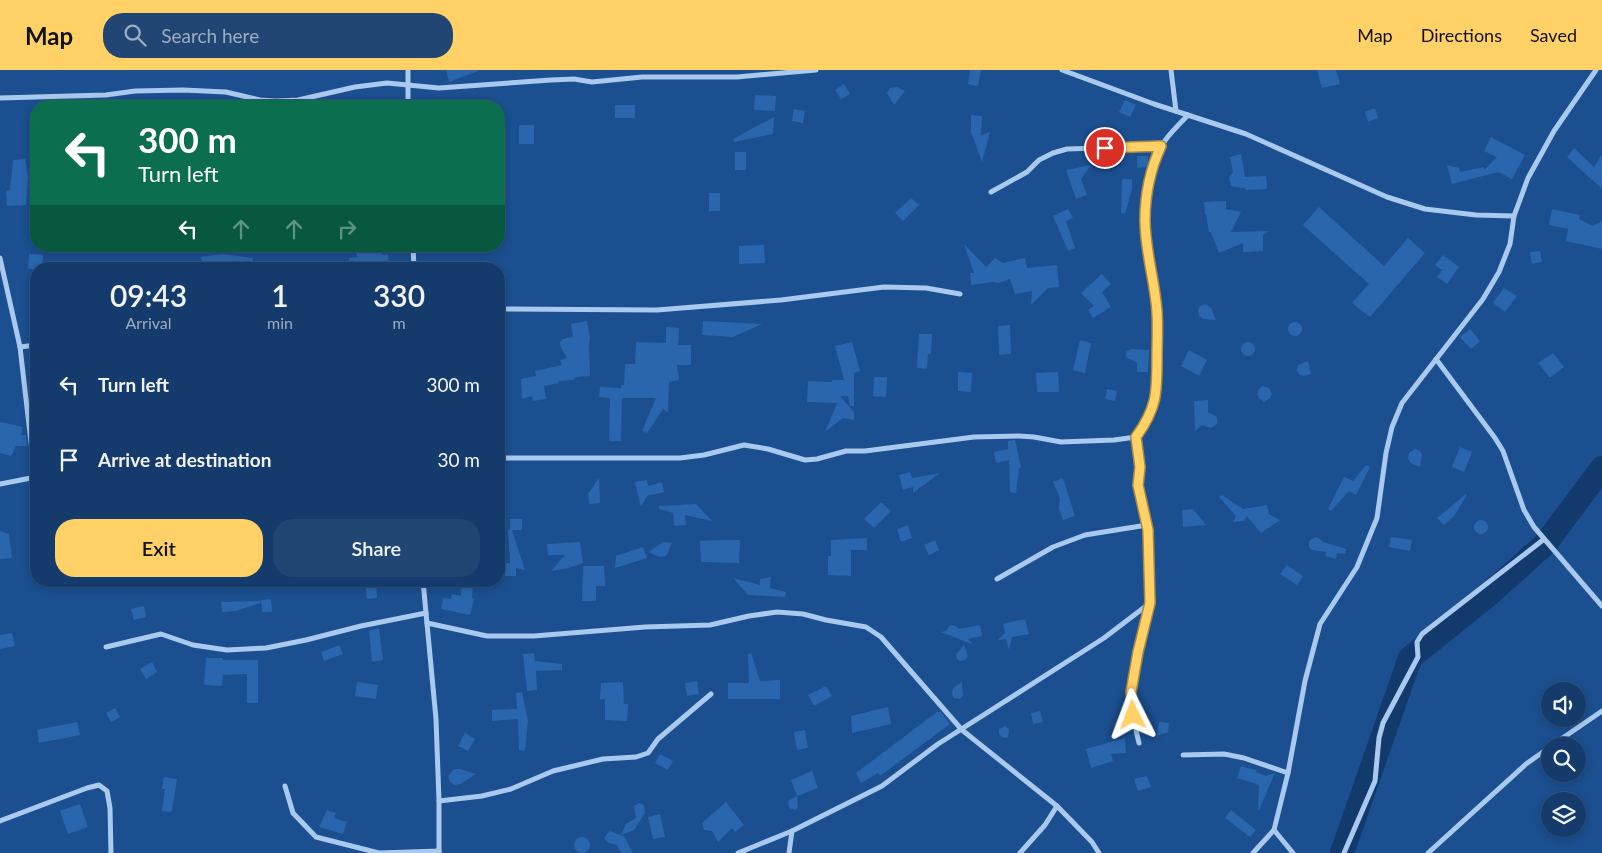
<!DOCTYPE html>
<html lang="en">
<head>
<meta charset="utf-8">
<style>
	body { margin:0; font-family:Lato,sans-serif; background:#214673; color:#f1f3f6; height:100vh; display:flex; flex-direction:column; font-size:19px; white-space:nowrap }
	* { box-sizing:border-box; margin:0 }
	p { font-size:16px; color:#9dadc1 }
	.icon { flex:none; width:28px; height:28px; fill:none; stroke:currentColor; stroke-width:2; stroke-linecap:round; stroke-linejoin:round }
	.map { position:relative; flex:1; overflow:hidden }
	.details { position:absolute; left:30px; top:192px; width:475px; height:325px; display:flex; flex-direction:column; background:#143b6b; border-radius:20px; box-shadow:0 2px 8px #0003,0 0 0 1px #33557e }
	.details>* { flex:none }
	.hud { position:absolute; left:30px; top:30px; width:475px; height:152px; border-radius:20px; box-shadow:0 2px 8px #0003,0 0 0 1px #33557e; background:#0b6e4f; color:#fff; overflow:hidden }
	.buttons { position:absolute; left:1541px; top:612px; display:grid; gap:10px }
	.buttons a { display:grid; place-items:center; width:45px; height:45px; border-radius:50%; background:#143b6b; box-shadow:0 2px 8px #0003,0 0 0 1px #33557e; font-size:25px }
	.pin { position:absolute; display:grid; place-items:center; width:42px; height:42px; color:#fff; margin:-21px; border:2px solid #fff; border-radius:50%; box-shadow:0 1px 5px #0007 }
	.me { position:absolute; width:55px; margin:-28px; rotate:357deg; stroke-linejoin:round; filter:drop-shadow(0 0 4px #0008) }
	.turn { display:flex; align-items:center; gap:18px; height:105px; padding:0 25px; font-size:22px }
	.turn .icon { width:65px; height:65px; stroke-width:2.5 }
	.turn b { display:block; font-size:35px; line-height:42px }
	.lanes { display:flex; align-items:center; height:48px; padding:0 25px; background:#0003; justify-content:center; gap:25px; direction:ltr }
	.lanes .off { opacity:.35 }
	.eta { display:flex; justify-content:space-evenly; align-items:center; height:85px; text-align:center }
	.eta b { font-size:30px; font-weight:600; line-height:35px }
	.primary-button { display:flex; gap:10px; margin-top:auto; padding:10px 25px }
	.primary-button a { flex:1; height:58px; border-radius:20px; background:#ffd166; color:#111; font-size:20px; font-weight:600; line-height:58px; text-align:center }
	.primary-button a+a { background:#214673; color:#f1f3f6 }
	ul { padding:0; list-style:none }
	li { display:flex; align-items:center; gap:15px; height:75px; padding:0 25px }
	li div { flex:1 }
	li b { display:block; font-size:19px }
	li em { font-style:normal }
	header { display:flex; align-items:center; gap:30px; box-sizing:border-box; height:70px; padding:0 25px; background:#ffd166; color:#111 }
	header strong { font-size:24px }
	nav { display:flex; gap:28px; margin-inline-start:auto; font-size:18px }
	.search { width:350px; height:45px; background:#214673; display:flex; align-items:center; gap:12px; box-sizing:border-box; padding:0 18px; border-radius:20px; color:#9dadc1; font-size:19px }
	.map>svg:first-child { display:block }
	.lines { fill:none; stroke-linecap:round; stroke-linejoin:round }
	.river { stroke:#123a6d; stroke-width:24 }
	.building { fill:#2a66ad }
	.minor { stroke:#a9c9ee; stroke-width:5 }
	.route-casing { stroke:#a68842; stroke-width:12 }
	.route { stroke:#ffd166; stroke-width:9 }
</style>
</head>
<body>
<header>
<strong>Map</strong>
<div class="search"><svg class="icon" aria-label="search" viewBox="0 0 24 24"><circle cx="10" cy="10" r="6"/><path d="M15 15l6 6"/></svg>Search here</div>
<nav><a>Map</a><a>Directions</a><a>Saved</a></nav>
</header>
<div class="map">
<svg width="1602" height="783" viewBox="0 0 1602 783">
	<rect width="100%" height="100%" fill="#1b4f8f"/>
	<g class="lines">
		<polyline class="river" points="1342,783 1410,588 1486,527 1546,473 1602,398"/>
	</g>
	<g class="building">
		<polygon points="446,0 478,0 478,1 449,12"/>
		<polygon points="970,0 981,0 978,16 968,14"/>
		<polygon points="1317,0 1336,0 1340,14 1322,18"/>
		<polygon points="844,14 850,24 841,29 835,20"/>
		<polygon points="897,17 905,21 894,35 887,23 890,18"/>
		<polygon points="755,25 776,26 775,41 754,40"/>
		<polygon points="1125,30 1136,35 1130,47 1119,42"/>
		<rect x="615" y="35" width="20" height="13"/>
		<polygon points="1375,38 1378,48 1368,52 1365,42"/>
		<polygon points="794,39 805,41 803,53 792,51"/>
		<polygon points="971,45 982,46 981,65 990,62 982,92 971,62"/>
		<polygon points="774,47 773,64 734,72 733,69"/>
		<rect x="519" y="55" width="15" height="19"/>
		<polygon points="1491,67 1525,85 1512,109 1498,102 1452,114 1447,95 1459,98 1460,102 1484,97 1484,100 1497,87 1484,81"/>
		<polygon points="1574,78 1594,97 1602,85 1602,119 1567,87"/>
		<rect x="735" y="82" width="11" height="18"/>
		<polygon points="1241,84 1245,107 1266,106 1267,119 1245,120 1245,118 1233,117 1231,115 1229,108 1233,102 1230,87"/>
		<polygon points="1137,86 1148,86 1148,97 1137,98"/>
		<polygon points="25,89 28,106 26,135 7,136 6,121 10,120 13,90"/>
		<polygon points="1091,95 1081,109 1087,125 1076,129 1066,100"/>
		<polygon points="1122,109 1132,109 1132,119 1125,144 1121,143"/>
		<rect x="709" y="123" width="11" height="18"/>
		<polygon points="911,128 919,135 903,151 895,143"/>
		<polygon points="1226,131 1226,139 1241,142 1231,162 1269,161 1263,165 1263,181 1243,182 1243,173 1219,183 1211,162 1209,162 1206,144 1205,144 1204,132"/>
		<polygon points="1319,137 1384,196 1408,168 1425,183 1370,247 1352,233 1369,214 1303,155"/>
		<polygon points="1068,139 1073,148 1066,151 1075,178 1068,181 1053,146"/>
		<polygon points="1552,139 1580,145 1579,149 1593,156 1602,151 1602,179 1566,171 1568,159 1549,155"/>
		<polygon points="964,174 986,197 995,188 1003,193 1025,188 1027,198 1057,195 1059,217 1048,218 1031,235 1032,221 1015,224 1010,209 998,213 993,212 971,215 970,203 974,203"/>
		<polygon points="764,175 765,193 739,194 739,176"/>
		<polygon points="372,176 381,176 382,185 388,184 389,199 350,199 349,188 357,187 356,178"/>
		<polygon points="1540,181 1542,192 1532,194 1530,182"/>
		<polygon points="29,184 43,185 42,199 28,199"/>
		<polygon points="222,184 253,188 251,199 207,199 200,187"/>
		<polygon points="1443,185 1459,197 1447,214 1437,207 1442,200 1435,195"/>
		<polygon points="1102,204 1111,214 1102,222 1111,237 1093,248 1088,240 1094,236 1081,223"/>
		<polygon points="1504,218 1517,226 1505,242 1493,233"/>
		<polygon points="1205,234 1211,238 1216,250 1203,249 1199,246 1198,240 1200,236"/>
		<polygon points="587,251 590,268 589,276 590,306 576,307 573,310 558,311 559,313 544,316 546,329 533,331 532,326 522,329 521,309 536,306 535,301 562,295 560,290 567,288 560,276 560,272 563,269 573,267 571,254"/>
		<polygon points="703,251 762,254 733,267 702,265"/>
		<circle cx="1295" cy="259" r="7"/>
		<polygon points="1010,255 1011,284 999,285 998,256"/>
		<polygon points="666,257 679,258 678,275 691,275 691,295 677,295 679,310 669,312 668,342 663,339 647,363 642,361 656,328 622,328 621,371 609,371 610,328 599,327 600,317 621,318 621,315 624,315 625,294 635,294 636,272 666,273"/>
		<polygon points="1470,259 1480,271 1471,279 1460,267"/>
		<polygon points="919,264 932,264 931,284 928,284 927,299 917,298"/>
		<polygon points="1080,270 1091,273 1085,303 1073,300"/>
		<circle cx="1248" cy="279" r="7"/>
		<polygon points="852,272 860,301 854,303 854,336 850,336 848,326 840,326 854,342 854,350 843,348 825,362 837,333 807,332 808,311 832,312 832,310 844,310 835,276"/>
		<polygon points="1131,279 1149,280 1148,302 1137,302 1137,293 1126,287 1126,282"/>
		<polygon points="1189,280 1207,290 1199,306 1181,296"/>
		<polygon points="1553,283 1564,297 1550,308 1538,293"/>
		<polygon points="1308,291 1311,304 1304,306 1300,305 1297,301 1298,295"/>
		<polygon points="958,302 972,303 971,322 958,321"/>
		<polygon points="1058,302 1059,322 1037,322 1036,303"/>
		<polygon points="874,307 887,307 886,327 873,326"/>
		<polygon points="1262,316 1269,318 1272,324 1270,328 1264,332 1259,328 1257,324 1259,319"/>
		<polygon points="1107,319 1117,321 1115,331 1105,329"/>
		<polygon points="1208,330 1208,342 1217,347 1217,354 1211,358 1202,355 1195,361 1194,331"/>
		<polygon points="0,352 23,357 21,365 26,365 27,376 16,376 11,386 0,383"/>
		<polygon points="1015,370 1021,397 1019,398 1016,423 1010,422 1009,390 996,393 994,382 1008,379 1008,371"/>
		<polygon points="1460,377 1472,382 1464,402 1452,397"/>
		<polygon points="1415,379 1420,381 1422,385 1420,397 1411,393 1408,389 1409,383"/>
		<polygon points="1366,395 1370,397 1356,425 1349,421 1331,441 1328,439 1344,407 1353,411"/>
		<polygon points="910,402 912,408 940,403 913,423 913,417 903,420 899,405"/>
		<polygon points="599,408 600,433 589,434 588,424"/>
		<polygon points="1063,408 1075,446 1063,450 1059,439 1060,428 1053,412"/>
		<polygon points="647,410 648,416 662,412 664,422 647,426 641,437 635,412"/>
		<polygon points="1466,424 1467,425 1454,446 1444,455 1437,448"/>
		<polygon points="1222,425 1243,439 1267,435 1269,444 1280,450 1261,463 1247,446 1244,451 1233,452 1236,446 1219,427"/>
		<polygon points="881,432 891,441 874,458 864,449"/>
		<polygon points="696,434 712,451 685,445 686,455 674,456 673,443 659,439 659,436"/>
		<polygon points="1193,439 1206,455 1183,457 1182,440"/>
		<polygon points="510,449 522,449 522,460 512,460 525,500 516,498 516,506 505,506 505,493 510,493 508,460 510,459"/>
		<circle cx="1481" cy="457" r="7"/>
		<polygon points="908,455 912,468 901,472 897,459"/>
		<polygon points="0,461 9,464 12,488 0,489"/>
		<polygon points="1316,467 1320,469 1323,472 1346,479 1345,484 1337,483 1336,489 1325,486 1326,482 1312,480 1309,477 1309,472 1311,469"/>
		<polygon points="1391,467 1412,470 1410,481 1389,477"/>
		<polygon points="867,468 867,480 851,480 851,506 828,505 828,486 831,486 831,470"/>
		<polygon points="723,470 740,470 739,493 701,492 700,471"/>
		<polygon points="935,470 939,480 929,485 924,475"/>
		<polygon points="580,472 583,493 569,498 551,501 565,485 548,485 547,474"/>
		<polygon points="663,472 672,473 666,486 659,487 649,482"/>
		<polygon points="643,477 647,488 615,498 616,486"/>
		<polygon points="1287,495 1303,506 1297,515 1280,504"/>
		<polygon points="583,496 604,496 605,516 596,516 596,531 582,531"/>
		<polygon points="771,507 770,518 786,522 785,527 748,525 733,508 760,515 760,509"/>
		<polygon points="365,511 376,511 377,528 367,529"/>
		<polygon points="462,512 473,512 472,528 474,529 470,545 441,539 443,528 451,529 452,524 461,526"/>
		<polygon points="271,529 272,542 262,542 261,530"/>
		<polygon points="260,531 261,533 236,541 222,542 221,532"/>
		<polygon points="144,536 146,547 134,550 131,539"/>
		<polygon points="1025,549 1029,564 1012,567 1009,580 1006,569 998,570 1005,563 1003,554"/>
		<polygon points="950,555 956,556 959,559 980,555 982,566 968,569 974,575 941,562 946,561"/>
		<polygon points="379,558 383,590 372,592 369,561"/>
		<polygon points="12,563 15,576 0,579 0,565"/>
		<polygon points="339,575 343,584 324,591 321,582"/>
		<polygon points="964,575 968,586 965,590 960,591 957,589 956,584"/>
		<polygon points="534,583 535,591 562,594 562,600 536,601 537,620 527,621 523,584"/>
		<polygon points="751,583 760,611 780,610 780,629 728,629 728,613 749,613 748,584"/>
		<polygon points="206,588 223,588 223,590 258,590 258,633 247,633 247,604 223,605 222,616 204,615"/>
		<polygon points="152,592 157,602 146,609 140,599"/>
		<polygon points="697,611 699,624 687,626 685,613"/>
		<polygon points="357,612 378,615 376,629 355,626"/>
		<polygon points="623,612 624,634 628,634 627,651 605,650 605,629 600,629 601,613"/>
		<polygon points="962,612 963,626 960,629 954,628 952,624 953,618"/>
		<polygon points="826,616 832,626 814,636 808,625"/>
		<polygon points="522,622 528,651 525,681 519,680 518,649 492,651 492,640 517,639 516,623"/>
		<polygon points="888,637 891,654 852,663 851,646"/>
		<polygon points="115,638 120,647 111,652 106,643"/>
		<polygon points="1040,641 1043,652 1033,654 1031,643"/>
		<polygon points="937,642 941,642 950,654 880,706 878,703 861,713 856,703"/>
		<polygon points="77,652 80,665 39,673 37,660"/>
		<polygon points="1159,652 1169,653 1168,662 1157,666"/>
		<polygon points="1005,656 1009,659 1008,668 1002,667 999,664 999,659"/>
		<polygon points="805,660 808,678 797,680 794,662"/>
		<polygon points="465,663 475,669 468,681 458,676"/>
		<polygon points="1125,668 1126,683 1111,684 1113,691 1091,698 1086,679"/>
		<polygon points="660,684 673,691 668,700 655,693"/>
		<polygon points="1241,696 1256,700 1256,702 1266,706 1275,703 1259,740 1258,740 1259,715 1237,708"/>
		<polygon points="454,699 460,699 476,704 460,714 455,715 450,712 448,706"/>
		<polygon points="812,701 818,718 797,726 798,737 796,740 789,738 788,731 797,726 791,710"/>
		<polygon points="1147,706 1151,717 1138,721 1134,709"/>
		<polygon points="164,707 177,709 172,741 170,742 162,741 165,719 162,719"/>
		<polygon points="726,732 744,755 735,762 732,758 718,772 712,761 704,760 702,753"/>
		<polygon points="639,733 644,735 645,743 634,760 621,765 624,766 633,783 621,783 617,775 609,773 604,769 606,765 610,761 621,765 626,754 636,748 634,736"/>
		<polygon points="80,734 88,757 68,764 60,741"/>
		<polygon points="327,740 336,743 334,748 347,752 343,764 319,757"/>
		<polygon points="1231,740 1256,760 1250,767 1225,748"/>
		<polygon points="660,744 665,767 653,769 648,747"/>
		<circle cx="582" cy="775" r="8"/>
	</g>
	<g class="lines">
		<g class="minor">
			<polyline points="408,0 408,36"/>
			<polyline points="1062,0 1154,34 1246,64 1387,127 1425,139 1476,145 1514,146"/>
			<polyline points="1171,0 1176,41"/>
			<polyline points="0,28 106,25 135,21 183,20 226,22 260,30 275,31 298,30 355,17 387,13 439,18 551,10 574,9 592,12 642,7 737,7 816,0"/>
			<polyline points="991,122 1027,102 1039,90 1053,83 1067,79 1161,76"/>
			<polyline points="413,176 414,199"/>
			<polyline points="0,188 20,277 35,407"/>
			<polyline points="499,239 657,240 781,230 884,217 926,218 960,224"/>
			<polyline points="20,277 36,275"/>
			<polyline points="1436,289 1495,368 1503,381 1524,440 1534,457 1602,536"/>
			<path d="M 499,388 L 680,388 L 704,385 L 744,375 L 768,379 L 805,390 L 817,389 L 846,381 L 865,381 L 974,367 L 1019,366 L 1034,367 L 1061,372 L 1114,370 L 1136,367 C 1157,338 1157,323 1157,288 C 1157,272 1159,254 1157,238 C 1150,185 1133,127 1161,77 C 1167,65 1179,55 1188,45"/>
			<polyline points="0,414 36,407"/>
			<polyline points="997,509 1053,477 1085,465 1147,455"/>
			<polyline points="423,511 436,649 439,731 439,783"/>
			<polyline points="427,553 487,566 534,566 645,557 710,555 749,546 777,542 803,544 826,550 866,557 881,567 962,660 1057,736 1092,772 1099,783"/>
			<polyline points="106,577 161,564 193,575 227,580 266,578 306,570 361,556 426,543"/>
			<path d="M 1139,673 C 1135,657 1131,639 1131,622 C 1132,595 1143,561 1150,533"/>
			<polyline points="1551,676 1602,641"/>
			<polyline points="1183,685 1224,684 1244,688 1288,703"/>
			<polyline points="285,716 293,743 316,767 379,783 439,781"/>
			<polyline points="439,731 482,726 511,719 553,701 603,689 636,687 648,683 658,669 711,624"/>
			<polyline points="0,751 87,718 99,715 107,721 110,738 111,783"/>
			<polyline points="1274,760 1293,783"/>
			<polyline points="738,783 792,761 882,716 938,674 1104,568 1150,533 1148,460 1139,415 1140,397 1136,367"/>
			<polyline points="789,783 792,761"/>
			<polyline points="1020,783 1045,755 1057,736"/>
			<polyline points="1253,783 1274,760 1288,703 1305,611 1320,554 1357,497 1377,448 1386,383 1392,357 1402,333 1483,229 1499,202 1510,174 1514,146 1528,108 1554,61 1596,0"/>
			<polyline points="1344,783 1375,711 1379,668 1383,653 1418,587 1417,572 1422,564 1543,470"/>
			<polyline points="1428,783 1526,694 1550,677"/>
		</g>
	</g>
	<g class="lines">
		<defs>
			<path id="route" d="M 1105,78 L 1161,76 C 1150,100 1145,124 1145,150 C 1145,181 1155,211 1157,242 C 1158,257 1157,272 1157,288 C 1157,323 1157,338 1136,367 L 1140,397 L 1138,415 L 1148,460 L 1150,533 L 1138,582 L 1131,622 L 1133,645"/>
		</defs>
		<use href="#route" class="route-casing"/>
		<use href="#route" class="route"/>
	</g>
</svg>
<div class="buttons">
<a><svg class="icon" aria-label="sound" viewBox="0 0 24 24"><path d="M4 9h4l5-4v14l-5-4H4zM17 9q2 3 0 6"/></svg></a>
<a><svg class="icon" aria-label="search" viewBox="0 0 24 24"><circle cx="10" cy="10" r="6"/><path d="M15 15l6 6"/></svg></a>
<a><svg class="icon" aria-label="layers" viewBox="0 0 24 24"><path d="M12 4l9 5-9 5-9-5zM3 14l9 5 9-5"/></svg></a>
</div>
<div class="pin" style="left:1105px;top:78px;background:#d93025"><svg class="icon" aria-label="arrive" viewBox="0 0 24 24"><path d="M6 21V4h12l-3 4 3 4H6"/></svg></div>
<svg class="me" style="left:1133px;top:645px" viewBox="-20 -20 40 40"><path d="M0-17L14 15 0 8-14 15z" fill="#ffd166" stroke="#fff" stroke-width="4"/></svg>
<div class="hud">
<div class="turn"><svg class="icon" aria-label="left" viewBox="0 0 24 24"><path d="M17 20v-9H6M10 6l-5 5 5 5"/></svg><div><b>300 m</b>Turn left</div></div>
<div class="lanes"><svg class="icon" aria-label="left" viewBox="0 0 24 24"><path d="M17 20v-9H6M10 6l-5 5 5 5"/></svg><svg class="icon off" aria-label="ahead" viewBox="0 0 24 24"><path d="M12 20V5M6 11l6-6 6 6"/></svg><svg class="icon off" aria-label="ahead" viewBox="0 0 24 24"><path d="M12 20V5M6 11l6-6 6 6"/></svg><svg class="icon off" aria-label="right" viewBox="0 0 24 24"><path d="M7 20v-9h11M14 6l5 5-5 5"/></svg></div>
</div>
<section class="details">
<div class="eta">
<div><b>09:43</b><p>Arrival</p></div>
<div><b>1</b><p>min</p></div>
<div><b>330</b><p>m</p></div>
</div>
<ul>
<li><svg class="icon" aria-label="left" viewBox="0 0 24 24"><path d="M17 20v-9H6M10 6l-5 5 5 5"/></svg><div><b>Turn left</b></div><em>300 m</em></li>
<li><svg class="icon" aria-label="arrive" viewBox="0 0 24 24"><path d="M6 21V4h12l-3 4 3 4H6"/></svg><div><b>Arrive at destination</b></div><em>30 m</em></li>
</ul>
<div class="primary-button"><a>Exit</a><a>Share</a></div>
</section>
</div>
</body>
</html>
